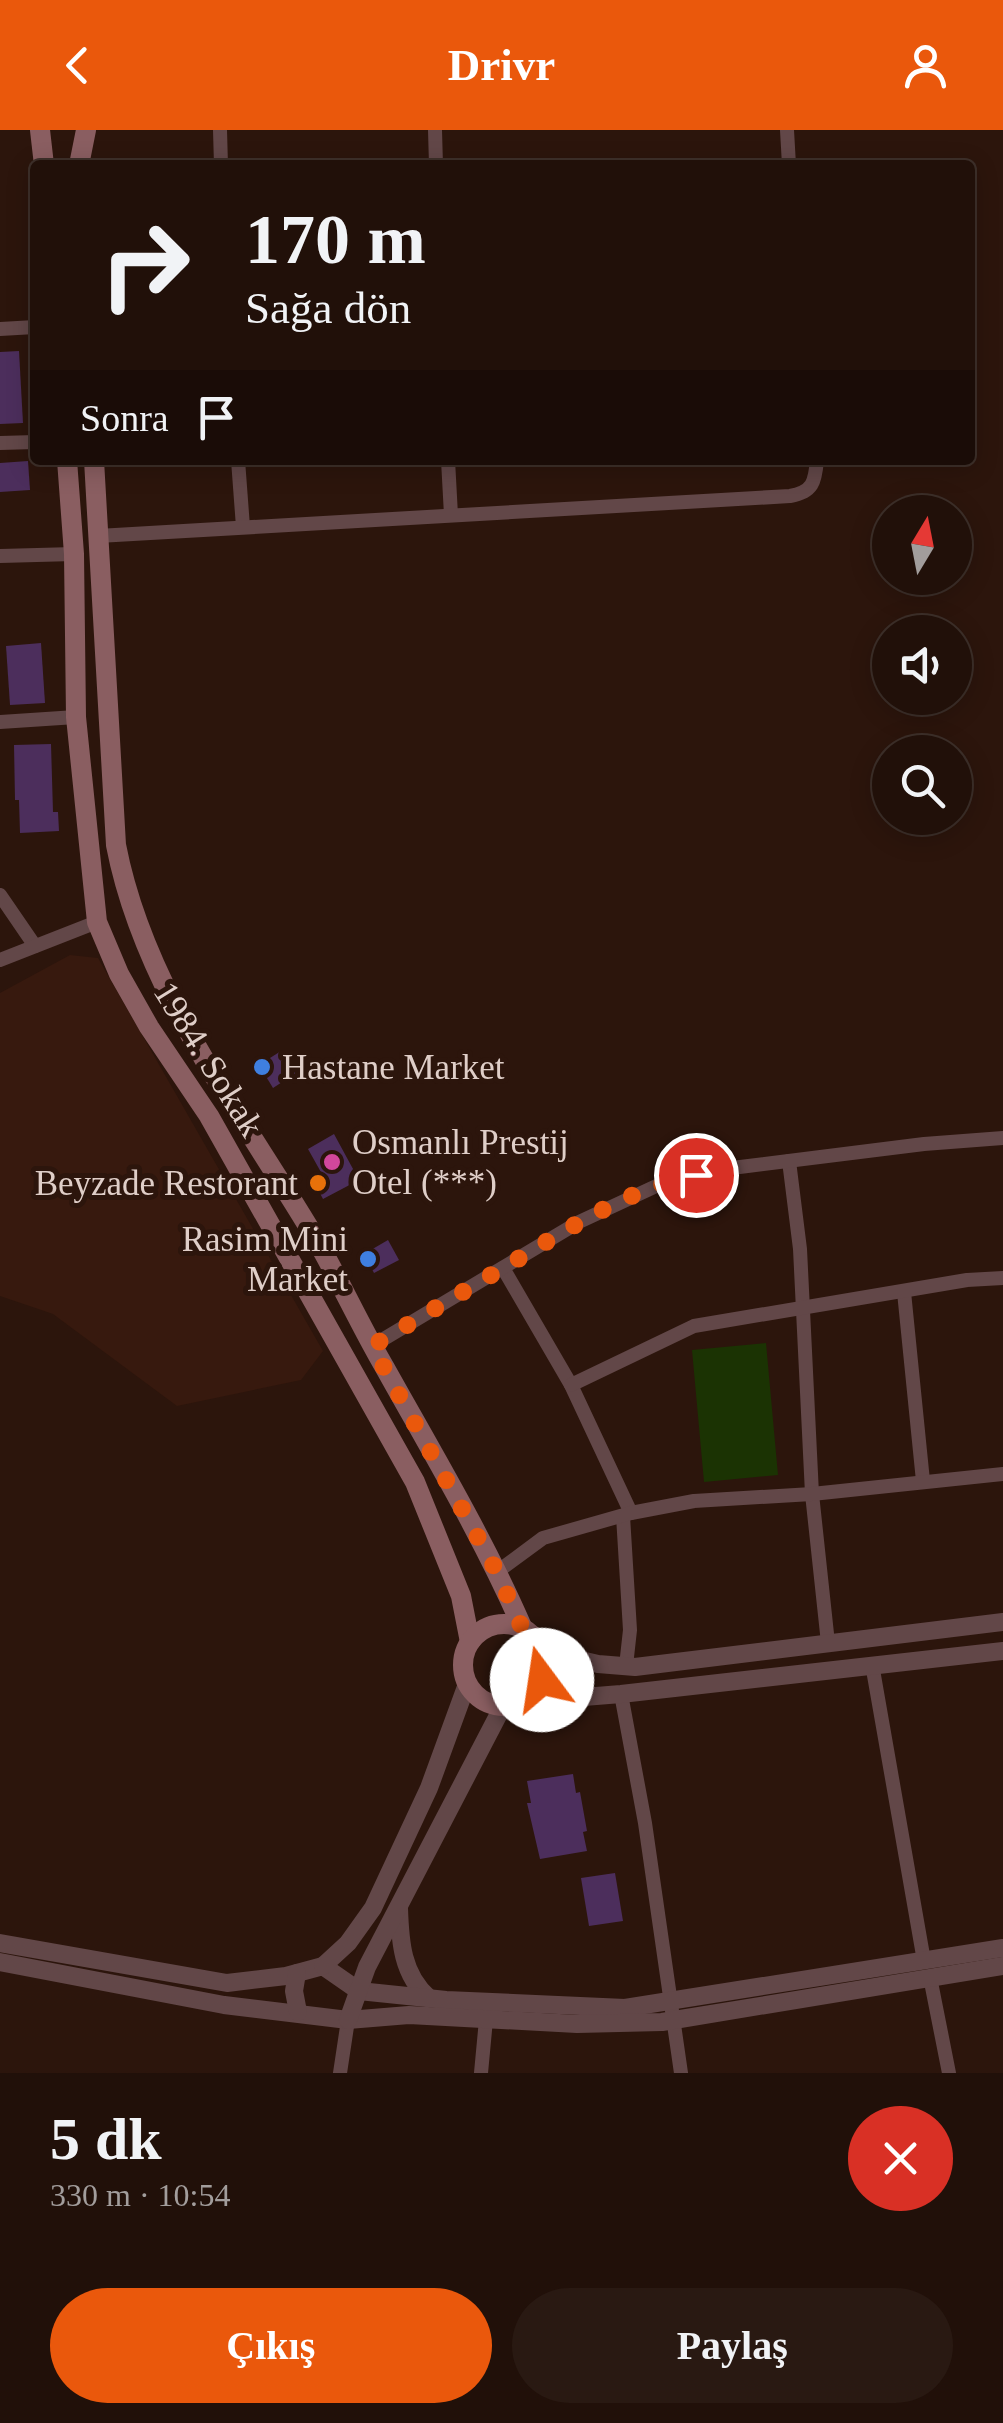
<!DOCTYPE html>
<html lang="tr">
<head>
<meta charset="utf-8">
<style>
	body { margin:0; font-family:"Times New Roman",serif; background:#291912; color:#f1f3f6; height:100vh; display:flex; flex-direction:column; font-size:38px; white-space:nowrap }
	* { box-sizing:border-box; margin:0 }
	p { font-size:32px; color:#a29d9c }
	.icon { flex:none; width:55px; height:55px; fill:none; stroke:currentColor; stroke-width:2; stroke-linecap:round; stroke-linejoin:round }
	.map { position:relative; height:1943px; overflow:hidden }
	.drawer { display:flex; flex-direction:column; background:#211009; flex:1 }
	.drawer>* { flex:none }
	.hud { position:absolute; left:30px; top:30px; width:945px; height:305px; border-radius:10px; box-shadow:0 5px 25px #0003,0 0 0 2px #3e302a; background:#211009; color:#f1f3f6; overflow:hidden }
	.needle { width:65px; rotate:10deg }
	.buttons { position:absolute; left:872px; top:365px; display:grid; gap:20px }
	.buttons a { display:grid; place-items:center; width:100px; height:100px; border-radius:50%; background:#211009; box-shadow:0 5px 25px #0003,0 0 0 2px #3e302a; font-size:50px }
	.pin { position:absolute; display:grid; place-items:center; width:85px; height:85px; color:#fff; margin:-42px; border:5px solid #fff; border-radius:50%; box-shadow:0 2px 10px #0007 }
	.me { position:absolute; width:110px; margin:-55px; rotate:346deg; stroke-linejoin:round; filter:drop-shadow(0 0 8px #0008) }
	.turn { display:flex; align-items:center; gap:35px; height:210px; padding:0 50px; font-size:45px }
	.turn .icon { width:130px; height:130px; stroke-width:2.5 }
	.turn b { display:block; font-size:70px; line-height:85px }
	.then { display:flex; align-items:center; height:95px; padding:0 50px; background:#0003; gap:20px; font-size:38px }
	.round { display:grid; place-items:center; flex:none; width:105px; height:105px; border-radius:52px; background:#291912 }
	.summary { display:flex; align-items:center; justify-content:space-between; height:170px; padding:0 50px }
	h1 { font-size:60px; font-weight:800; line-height:75px }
	.primary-button { display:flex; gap:20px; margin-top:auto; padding:20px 50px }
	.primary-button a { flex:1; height:115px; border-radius:60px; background:#ea580c; color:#fff; font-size:40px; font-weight:800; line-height:115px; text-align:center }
	.primary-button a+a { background:#291912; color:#f1f3f6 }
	header { display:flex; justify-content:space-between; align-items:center; height:130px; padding:0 50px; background:#ea580c; color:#fff; font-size:45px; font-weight:800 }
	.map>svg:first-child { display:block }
	.built { fill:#37190e }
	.green { fill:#1b3303 }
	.building { fill:#4c2e5c }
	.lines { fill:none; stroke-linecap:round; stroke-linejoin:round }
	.minor { stroke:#624748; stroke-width:14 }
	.tertiary { stroke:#624748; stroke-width:18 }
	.secondary { stroke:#8a5e61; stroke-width:20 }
	.route { stroke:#ea580c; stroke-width:18; stroke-dasharray:0 32.4 }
	.shop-dot { fill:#3f7fe0; stroke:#2c150c; stroke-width:4 }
	.hotel-dot { fill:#d1479c; stroke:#2c150c; stroke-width:4 }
	.food-dot { fill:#e8710a; stroke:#2c150c; stroke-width:4 }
	.labels { text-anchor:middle; stroke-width:10; stroke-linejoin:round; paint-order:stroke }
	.street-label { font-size:35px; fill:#dfcec8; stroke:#2c150c }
	.poi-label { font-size:35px; fill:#dfcec8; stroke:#2c150c; text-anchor:start }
</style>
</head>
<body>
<header><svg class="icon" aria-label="back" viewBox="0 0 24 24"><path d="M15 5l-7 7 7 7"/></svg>Drivr<svg class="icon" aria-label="person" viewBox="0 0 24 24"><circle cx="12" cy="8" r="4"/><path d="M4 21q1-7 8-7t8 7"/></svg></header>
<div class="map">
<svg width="1003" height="1943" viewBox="0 0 1003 1943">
	<rect width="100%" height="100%" fill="#2c150c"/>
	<polygon class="built" points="70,825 98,828 323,1221 301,1250 177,1276 53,1184 0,1166 0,863"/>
	<polygon class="green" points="766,1213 778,1345 704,1352 692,1220"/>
	<g class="building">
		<polygon points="19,221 23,293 0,294 0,222"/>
		<polygon points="28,331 30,360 0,362 0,333"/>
		<polygon points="41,513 45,573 10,575 6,516"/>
		<polygon points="51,614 53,682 58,682 59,701 20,703 19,670 15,670 14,615"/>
		<polygon points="281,921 296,943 273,958 259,935"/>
		<polygon points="334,1004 359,1050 323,1069 313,1050 322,1044 308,1019"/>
		<polygon points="388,1110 399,1130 374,1143 364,1124"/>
		<polygon points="573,1644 576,1663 580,1662 587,1701 583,1702 587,1721 540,1729 527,1673 531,1673 527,1651"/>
		<polygon points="615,1743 623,1791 589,1796 581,1748"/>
	</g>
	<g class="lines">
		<g class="minor">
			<polyline points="220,0 221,35"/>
			<polyline points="435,0 436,35"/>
			<polyline points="787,0 789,35"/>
			<polyline points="0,199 35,197"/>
			<polyline points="0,313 35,312"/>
			<polyline points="238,330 243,397"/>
			<polyline points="448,330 451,385"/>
			<path d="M 98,406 L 790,366 C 813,362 815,352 817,330"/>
			<polyline points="0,426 74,424"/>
			<polyline points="0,592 76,587"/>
			<polyline points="0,765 35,816"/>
			<polyline points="0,830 97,792"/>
			<polyline points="789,1031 800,1119 812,1364 828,1513"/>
			<polyline points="503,1138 571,1255 631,1383"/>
			<polyline points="904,1162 923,1351"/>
			<polyline points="372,1216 579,1092 667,1051 724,1039 924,1014 1003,1008"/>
			<polyline points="571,1255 694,1196 967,1150 1003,1148"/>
			<polyline points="623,1386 630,1500 626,1536"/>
			<polyline points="497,1442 543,1408 631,1383 694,1371 812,1364 1003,1344"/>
			<polyline points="872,1534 924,1831"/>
			<polyline points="621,1564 645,1693 681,1943"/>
			<polyline points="930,1847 949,1943"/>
			<polyline points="340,1943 348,1890"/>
			<polyline points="481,1943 487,1879"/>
		</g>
		<g class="tertiary">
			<polyline points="542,1521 598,1534 635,1537 1003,1492"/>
			<polyline points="522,1572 621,1564 1003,1521"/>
			<path d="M 399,1778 C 400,1811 402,1845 429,1868"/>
			<polyline points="0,1813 227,1853 286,1846 323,1836 359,1861 446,1870 625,1878 1003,1818"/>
			<polyline points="0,1832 224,1875 348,1890 409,1885 577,1894 662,1892 1003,1836"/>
			<polyline points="323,1836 348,1813 373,1778 429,1658 467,1554"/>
			<polyline points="297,1843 294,1861 298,1882"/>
			<polyline points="348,1890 367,1837 503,1576"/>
		</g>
		<g class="secondary">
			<polyline points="40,0 44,35"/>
			<polyline points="79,35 86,0"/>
			<polyline points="67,330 74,424 76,587 97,792 119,844 149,897 209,986 415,1352 461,1466 470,1512"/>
			<path d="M 94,330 L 116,715 C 144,861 243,986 317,1111 C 341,1153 361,1197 385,1238 C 433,1324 484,1409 523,1499"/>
			<circle cx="504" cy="1535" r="41"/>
		</g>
	</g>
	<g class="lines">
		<path class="route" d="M 542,1550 L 544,1531 L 538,1512 L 523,1500 L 497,1442 L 372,1216 C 419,1188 466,1160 513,1132 C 571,1097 629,1059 696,1045"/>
	</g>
	<g class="shop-dot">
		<circle cx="262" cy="937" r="10"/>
		<circle cx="368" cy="1129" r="10"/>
	</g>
	<circle class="hotel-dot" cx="332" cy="1032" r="10"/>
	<circle class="food-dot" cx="318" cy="1053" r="10"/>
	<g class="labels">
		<g class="street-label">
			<text transform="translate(209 929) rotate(58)" y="12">1984. Sokak</text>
		</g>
		<g class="poi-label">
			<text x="282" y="949">Hastane Market</text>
			<text x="352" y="1024">Osmanlı Prestij<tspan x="352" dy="40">Otel (***)</tspan></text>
			<text x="298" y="1065" text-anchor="end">Beyzade Restorant</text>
			<text x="348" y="1121" text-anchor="end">Rasim Mini<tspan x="348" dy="40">Market</tspan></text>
		</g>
	</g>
</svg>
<div class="buttons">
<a><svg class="needle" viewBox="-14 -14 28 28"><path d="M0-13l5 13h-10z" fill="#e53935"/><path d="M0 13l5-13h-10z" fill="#a29d9c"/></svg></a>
<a><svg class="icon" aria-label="sound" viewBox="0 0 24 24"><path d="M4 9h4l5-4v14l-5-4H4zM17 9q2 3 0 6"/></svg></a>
<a><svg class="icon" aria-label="search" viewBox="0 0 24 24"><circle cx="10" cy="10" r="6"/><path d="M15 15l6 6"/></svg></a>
</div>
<div class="pin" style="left:696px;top:1045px;background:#d93025"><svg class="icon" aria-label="arrive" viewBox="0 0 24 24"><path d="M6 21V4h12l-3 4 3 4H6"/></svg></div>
<svg class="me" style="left:542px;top:1550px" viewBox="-20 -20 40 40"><circle r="19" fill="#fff"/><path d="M0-13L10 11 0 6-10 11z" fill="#ea580c"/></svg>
<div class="hud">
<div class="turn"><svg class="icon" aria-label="right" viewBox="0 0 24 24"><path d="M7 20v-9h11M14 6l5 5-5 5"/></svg><div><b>170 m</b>Sağa dön</div></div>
<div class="then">Sonra<svg class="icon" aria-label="arrive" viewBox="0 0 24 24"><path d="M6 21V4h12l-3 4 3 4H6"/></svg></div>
</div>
</div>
<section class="drawer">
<div class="summary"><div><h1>5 dk</h1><p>330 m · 10:54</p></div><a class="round" style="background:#d93025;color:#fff"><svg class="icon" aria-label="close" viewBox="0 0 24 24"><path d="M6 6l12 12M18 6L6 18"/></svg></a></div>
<div class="primary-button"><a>Çıkış</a><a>Paylaş</a></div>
</section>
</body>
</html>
